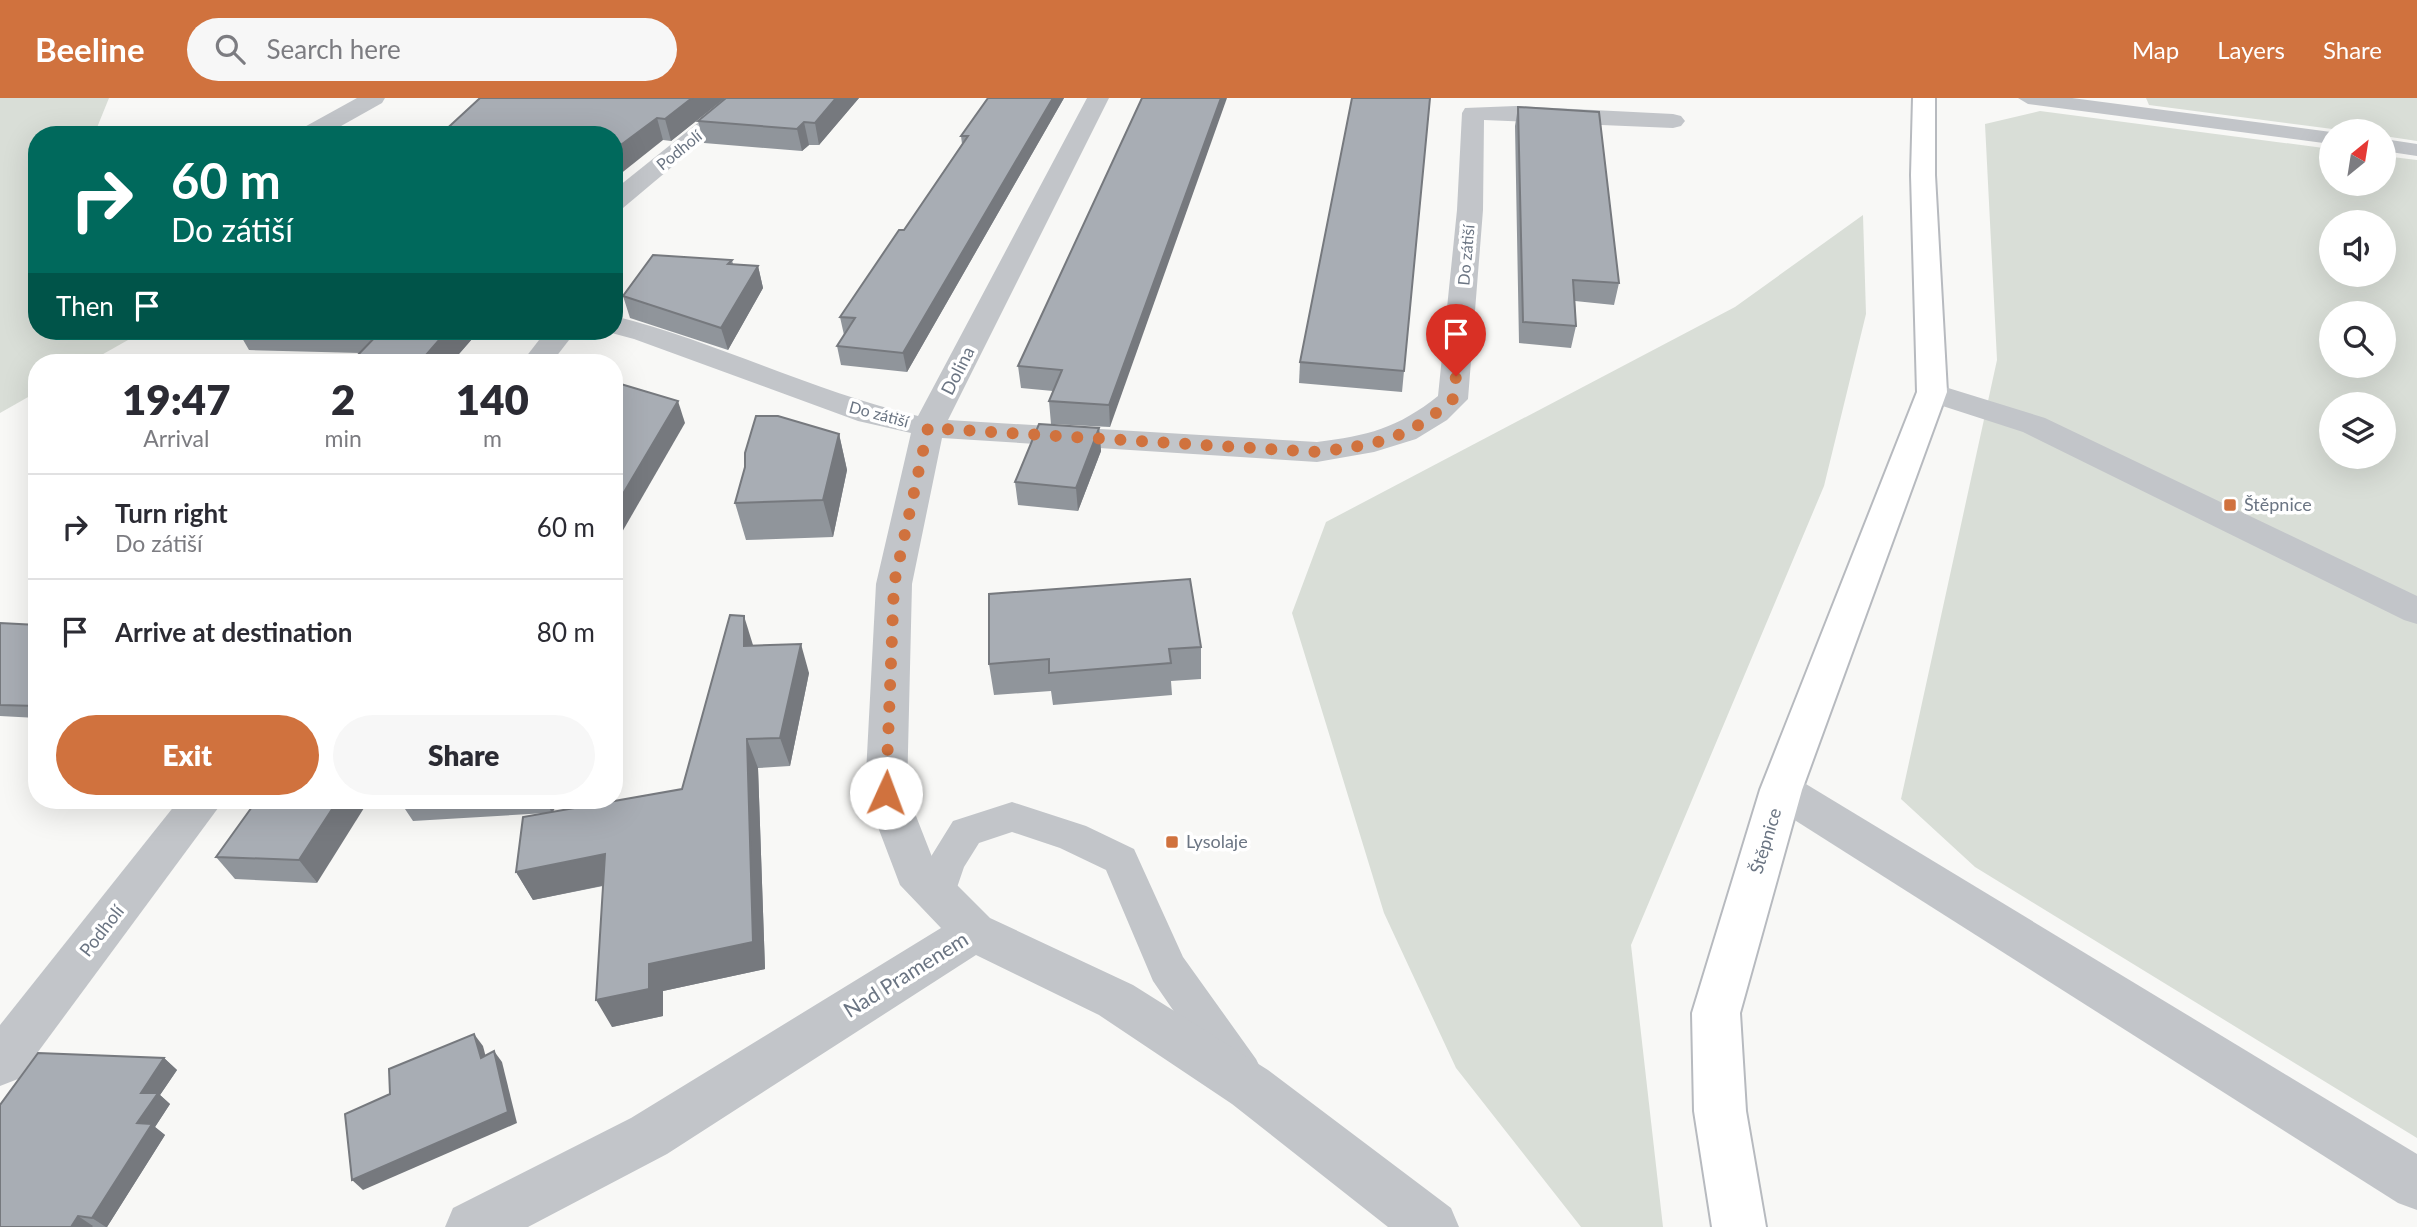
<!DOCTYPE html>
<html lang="en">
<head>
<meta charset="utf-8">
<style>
	body { margin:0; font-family:Lato,sans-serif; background:#f7f7f7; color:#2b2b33; height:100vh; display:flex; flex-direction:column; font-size:26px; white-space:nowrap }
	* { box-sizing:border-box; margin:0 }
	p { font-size:23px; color:#7c7c81 }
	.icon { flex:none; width:38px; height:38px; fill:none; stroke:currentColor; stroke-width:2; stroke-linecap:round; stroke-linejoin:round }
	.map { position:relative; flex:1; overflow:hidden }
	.sheet { position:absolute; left:28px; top:256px; width:595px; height:455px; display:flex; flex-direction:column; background:#fff; border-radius:28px; box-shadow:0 7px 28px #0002 }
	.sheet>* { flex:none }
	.hud { position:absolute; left:28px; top:28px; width:595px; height:214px; border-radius:28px; box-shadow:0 7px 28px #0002; background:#00695c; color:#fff; overflow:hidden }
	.needle { width:46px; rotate:30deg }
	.controls { position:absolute; left:2319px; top:21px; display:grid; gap:14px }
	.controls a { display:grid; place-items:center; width:77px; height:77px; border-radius:50%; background:#fff; box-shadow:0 7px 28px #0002; font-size:35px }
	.pin { position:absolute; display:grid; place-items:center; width:60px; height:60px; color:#fff; margin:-72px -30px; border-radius:50% 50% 50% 0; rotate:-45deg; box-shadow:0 0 7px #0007 }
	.pin .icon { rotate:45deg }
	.me { position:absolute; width:77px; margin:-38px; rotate:2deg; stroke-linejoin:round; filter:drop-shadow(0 0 5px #0008) }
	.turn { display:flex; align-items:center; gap:24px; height:147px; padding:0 28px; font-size:32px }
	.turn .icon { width:91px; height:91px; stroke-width:2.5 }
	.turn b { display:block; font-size:49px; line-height:60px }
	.then { display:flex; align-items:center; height:66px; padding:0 28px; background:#0003; gap:14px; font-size:26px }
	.eta { display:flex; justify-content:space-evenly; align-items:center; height:119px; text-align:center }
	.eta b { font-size:42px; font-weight:800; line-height:49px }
	.cta { display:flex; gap:14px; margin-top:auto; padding:14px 28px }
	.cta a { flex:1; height:80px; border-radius:42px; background:#d0723e; color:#fff; font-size:28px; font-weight:800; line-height:80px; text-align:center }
	.cta a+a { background:#f7f7f7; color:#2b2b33 }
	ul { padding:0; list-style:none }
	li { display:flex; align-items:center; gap:21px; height:105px; padding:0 28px; border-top:2px solid #e1e1e2 }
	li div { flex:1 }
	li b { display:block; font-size:26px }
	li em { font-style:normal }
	header { display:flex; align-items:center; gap:42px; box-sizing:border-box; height:98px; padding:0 35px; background:#d0723e; color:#fff }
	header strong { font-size:33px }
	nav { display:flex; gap:38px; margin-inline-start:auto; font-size:24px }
	.search { width:490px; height:63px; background:#f7f7f7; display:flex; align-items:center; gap:18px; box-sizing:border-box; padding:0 24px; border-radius:38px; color:#7c7c81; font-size:26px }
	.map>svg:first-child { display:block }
	.green { fill:#d9ded7; fill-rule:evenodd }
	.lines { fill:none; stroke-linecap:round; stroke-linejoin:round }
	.secondary-casing { stroke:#b7babf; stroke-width:4 }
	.lane { fill:#c2c5c9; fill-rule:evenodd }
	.street { fill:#c2c5c9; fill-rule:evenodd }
	.secondary { fill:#fff; fill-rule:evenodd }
	.wall { fill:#90959b }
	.shaded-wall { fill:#76797e }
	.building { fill:#a8adb4; stroke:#76797e; stroke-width:2 }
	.route { stroke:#d0723e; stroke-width:12; stroke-dasharray:0 21.6 }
	.poi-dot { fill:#d0723e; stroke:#fff; stroke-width:2.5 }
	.labels { text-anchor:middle; stroke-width:7; stroke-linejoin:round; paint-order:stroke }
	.far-street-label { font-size:16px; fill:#6b7583; stroke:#fff }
	.street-label { font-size:18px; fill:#6b7583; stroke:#fff }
	.poi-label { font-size:18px; fill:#6b7583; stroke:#fff; text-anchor:start }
	.near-street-label { font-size:21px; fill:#6b7583; stroke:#fff }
</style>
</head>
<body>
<header>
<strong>Beeline</strong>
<div class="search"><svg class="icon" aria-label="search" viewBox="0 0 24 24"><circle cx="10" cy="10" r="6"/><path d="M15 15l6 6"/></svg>Search here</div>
<nav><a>Map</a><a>Layers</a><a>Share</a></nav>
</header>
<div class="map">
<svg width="2417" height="1129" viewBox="0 0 2417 1129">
	<rect width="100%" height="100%" fill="#f8f8f6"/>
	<g class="green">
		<polygon points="0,0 109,0 94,37 37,37 37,233 144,233 89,264 37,264 37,294 0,315"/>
		<polygon points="2146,0 2417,0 2417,43 2384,38 2384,33 2348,33 2149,7"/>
		<path d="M 2040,13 L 2331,51 L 2331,86 L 2384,86 L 2384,58 L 2417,62 L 2417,1040 L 1975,769 L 1901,701 L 1997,262 L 1985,26 ZM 2331,124 L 2384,124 L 2384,177 L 2331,177 ZM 2331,215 L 2384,215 L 2384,268 L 2331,268 ZM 2331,306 L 2384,306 L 2384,359 L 2331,359 Z"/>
		<polygon points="1863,117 1866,216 1824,388 1631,847 1663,1129 1581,1129 1456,970 1384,815 1292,515 1326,424 1735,209"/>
	</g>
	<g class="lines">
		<defs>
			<polygon id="secondary" points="1913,0 1935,0 1935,77 1947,294 1802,692 1740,915 1746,1013 1766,1129 1712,1129 1694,1013 1692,915 1760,692 1917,294 1911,77"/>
		</defs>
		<use href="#secondary" class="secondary-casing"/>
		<g class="lane">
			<polygon points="2018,0 2072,0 2331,34 2331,46 2028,6"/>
			<polygon points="2384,41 2417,46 2417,58 2384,53"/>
			<polygon points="1012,704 1086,728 1134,751 1183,859 1256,961 1263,975 1256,989 1241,995 1226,989 1153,883 1106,772 1060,750 1012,734 979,745 964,769 951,807 937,812 923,807 918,796 927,765 953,723"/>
		</g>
		<g class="street">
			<polygon points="357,0 385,0 382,5 325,37 295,37 299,32"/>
			<polygon points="729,0 754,0 623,110 614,113 614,92"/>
			<path d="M 1087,0 L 1109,0 L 948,322 L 1317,344 C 1367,338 1398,330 1438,298 L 1457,112 L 1462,15 L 1465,10 L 1516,8 L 1673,16 L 1681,18 L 1685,23 L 1681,28 L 1673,30 L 1484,22 L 1483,112 L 1468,301 L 1447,322 L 1416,341 L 1374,354 L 1317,364 L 942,340 L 912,486 L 907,695 L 934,764 L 990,820 L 1133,887 L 1268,972 L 1451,1110 L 1459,1129 L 1388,1129 L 1232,1006 L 1099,917 L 976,857 L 667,1056 L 528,1129 L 445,1129 L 453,1110 L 631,1020 L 941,830 L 900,787 L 865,695 L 876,486 L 911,335 L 858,323 L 634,241 L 604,233 L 614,233 L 614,218 C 718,244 814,294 918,318 Z"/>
			<polygon points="546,233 576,233 552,264 522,264"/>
			<polygon points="1932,285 2045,320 2417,498 2417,526 2404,522 2023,334 1921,301 1917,294 1921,287"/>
			<polygon points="1781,676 1796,680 2417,1056 2417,1112 2398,1105 1766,704 1760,692 1766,680"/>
			<polygon points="179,702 224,702 18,981 0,988 0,927"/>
		</g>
		<use href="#secondary" class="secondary"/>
	</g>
	<g class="wall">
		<polygon points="480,0 725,0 671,43 663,42"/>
		<polygon points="726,0 859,0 819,47 809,47 802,53 704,45 698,23"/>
		<polygon points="988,0 1064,0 907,274 841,267 837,248 844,237 840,219 904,132 962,46 961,38"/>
		<polygon points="1142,0 1110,329 1051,326 1049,303 1053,293 1021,290 1018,268"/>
		<polygon points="1518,9 1619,185 1614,207 1575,203 1576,228 1571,250 1519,245 1515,28"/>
		<polygon points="732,162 733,166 758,168 763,190 728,252 630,220 623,198"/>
		<polygon points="238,233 479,233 452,264 360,255 249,252"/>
		<polygon points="1300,264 1404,273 1402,294 1299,285"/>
		<polygon points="1099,330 1101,353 1078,413 1018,407 1015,384"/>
		<polygon points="839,336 847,372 833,439 746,442 735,405"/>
		<polygon points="0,525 37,527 37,620 0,618"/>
		<polygon points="753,548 809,575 790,668 758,670 765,871 663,893 663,918 612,929 603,788 533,802 516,774 546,715 413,723 399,702 559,702 553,714 682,691"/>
		<polygon points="1201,549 1201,581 1171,583 1172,597 1053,607 1051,593 994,597 989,566"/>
		<polygon points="257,702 317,785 235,781 216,759"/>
		<polygon points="164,960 177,972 160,997 170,1006 155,1029 165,1037 107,1129 0,1129"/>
	</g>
	<g class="shaded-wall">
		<polygon points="692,0 725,0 671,43 665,21"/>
		<polygon points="836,0 859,0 819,47 815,25"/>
		<polygon points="1053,0 1064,0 907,274 903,255"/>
		<polygon points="1221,0 1227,0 1110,329 1109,307"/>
		<polygon points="657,20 663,42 614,81 614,52"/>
		<polygon points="804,24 809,47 802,53 797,31"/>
		<polygon points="758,168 763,190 728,252 721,230"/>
		<polygon points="447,233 479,233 452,264 420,264"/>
		<polygon points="678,303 685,325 614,448 614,411"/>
		<polygon points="1099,330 1101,353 1078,413 1076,390"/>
		<polygon points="839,336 847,372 833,439 823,402"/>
		<polygon points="744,518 753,547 754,577 744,548"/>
		<polygon points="801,546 809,575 790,668 780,640"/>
		<polygon points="747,641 758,670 765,871 663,893 663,918 612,929 596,902 649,866"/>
		<polygon points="338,702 369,702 317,785 299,762"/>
		<polygon points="545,702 559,702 552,715"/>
		<polygon points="605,756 620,784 533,802 516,774"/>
		<polygon points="474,936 483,948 489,971 481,960"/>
		<polygon points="494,953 502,964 517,1025 363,1092 352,1082"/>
		<polygon points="164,960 177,972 160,997 170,1006 155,1029 165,1037 107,1129 106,1129 92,1120 137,1025 141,995"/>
		<polygon points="78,1118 93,1128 92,1129 71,1129"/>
	</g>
	<g class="building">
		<polygon points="480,0 692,0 665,21 657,20 614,52 614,37 440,37"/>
		<polygon points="726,0 836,0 815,25 804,24 797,31 698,23"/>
		<polygon points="988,0 1053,0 903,255 837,248 855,220 840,219 899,132 904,132 968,38 961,38"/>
		<polygon points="1142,0 1221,0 1109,307 1049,303 1062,272 1018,268"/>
		<polygon points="1352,0 1430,0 1404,273 1300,264"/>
		<polygon points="1518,9 1599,14 1619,185 1573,182 1576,228 1523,224"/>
		<polygon points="653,157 732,162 728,166 758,168 721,230 623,198"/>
		<polygon points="381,233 447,233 420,264 351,264"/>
		<polygon points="614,284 678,303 614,411"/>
		<polygon points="756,318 778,318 839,336 823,402 735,405 745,369 745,355"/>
		<polygon points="1039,326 1099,330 1076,390 1015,384"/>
		<polygon points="1190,481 1201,549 1169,551 1171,565 1049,575 1049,561 989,566 989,496"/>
		<polygon points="730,517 744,518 744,548 801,546 780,640 747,641 753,844 649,866 649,891 596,902 605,756 516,774 523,719 682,691"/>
		<polygon points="0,525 37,527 37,608 0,607"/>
		<polygon points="257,702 338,702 299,762 216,759"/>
		<polygon points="474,936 481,960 494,953 508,1014 352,1082 345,1016 390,996 389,971"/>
		<polygon points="38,955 164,960 141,995 158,995 137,1025 152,1026 92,1120 78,1118 71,1129 0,1129 0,1007"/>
	</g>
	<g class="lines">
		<path class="route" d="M 886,695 L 894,486 L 928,330 L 1317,354 C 1378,346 1405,343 1453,301 L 1456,278"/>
	</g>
	<g class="poi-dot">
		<rect x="2223" y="400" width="14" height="14" rx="3.5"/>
		<rect x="1165" y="737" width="14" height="14" rx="3.5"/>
	</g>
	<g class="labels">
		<g class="far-street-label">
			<text transform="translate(679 52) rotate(-39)" y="6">Podholí</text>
			<text transform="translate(1466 157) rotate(-85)" y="6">Do zátiší</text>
			<text transform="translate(879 316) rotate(15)" y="6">Do zátiší</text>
		</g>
		<g class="street-label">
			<text transform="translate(958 273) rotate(-63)" y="6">Dolina</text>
			<text transform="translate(1766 743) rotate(-73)" y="6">Štěpnice</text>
			<text transform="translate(102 833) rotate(-52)" y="6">Podholí</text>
		</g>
		<g class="poi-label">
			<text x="2244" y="413">Štěpnice</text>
			<text x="1186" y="750">Lysolaje</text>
		</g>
		<g class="near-street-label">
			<text transform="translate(906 877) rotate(-32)" y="7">Nad Pramenem</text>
		</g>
	</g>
</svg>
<div class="controls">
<a><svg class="needle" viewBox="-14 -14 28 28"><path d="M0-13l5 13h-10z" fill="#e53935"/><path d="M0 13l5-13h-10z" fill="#7c7c81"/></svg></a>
<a><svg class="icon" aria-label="sound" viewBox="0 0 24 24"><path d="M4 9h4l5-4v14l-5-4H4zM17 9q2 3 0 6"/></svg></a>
<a><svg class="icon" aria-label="search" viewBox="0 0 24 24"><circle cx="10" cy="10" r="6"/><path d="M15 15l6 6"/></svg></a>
<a><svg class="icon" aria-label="layers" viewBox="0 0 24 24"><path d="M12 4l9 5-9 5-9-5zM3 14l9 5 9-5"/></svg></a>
</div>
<div class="pin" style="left:1456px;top:278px;background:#d93025"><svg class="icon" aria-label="arrive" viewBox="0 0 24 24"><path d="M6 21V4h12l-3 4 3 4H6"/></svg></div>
<svg class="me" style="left:886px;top:695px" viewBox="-20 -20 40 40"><circle r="19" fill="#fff"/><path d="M0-13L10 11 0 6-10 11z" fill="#d0723e"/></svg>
<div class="hud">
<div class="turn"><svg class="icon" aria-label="right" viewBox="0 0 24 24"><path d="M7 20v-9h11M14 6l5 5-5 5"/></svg><div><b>60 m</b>Do zátiší</div></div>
<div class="then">Then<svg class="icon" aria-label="arrive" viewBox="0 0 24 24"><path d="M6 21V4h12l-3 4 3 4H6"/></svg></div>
</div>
<section class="sheet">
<div class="eta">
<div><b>19:47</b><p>Arrival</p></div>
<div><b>2</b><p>min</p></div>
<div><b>140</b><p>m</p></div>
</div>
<ul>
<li><svg class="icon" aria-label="right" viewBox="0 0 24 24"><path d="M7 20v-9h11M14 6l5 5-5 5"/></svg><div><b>Turn right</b><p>Do zátiší</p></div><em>60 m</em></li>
<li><svg class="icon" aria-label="arrive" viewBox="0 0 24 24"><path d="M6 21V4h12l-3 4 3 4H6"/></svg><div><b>Arrive at destination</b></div><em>80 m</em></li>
</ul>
<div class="cta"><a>Exit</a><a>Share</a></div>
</section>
</div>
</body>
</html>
